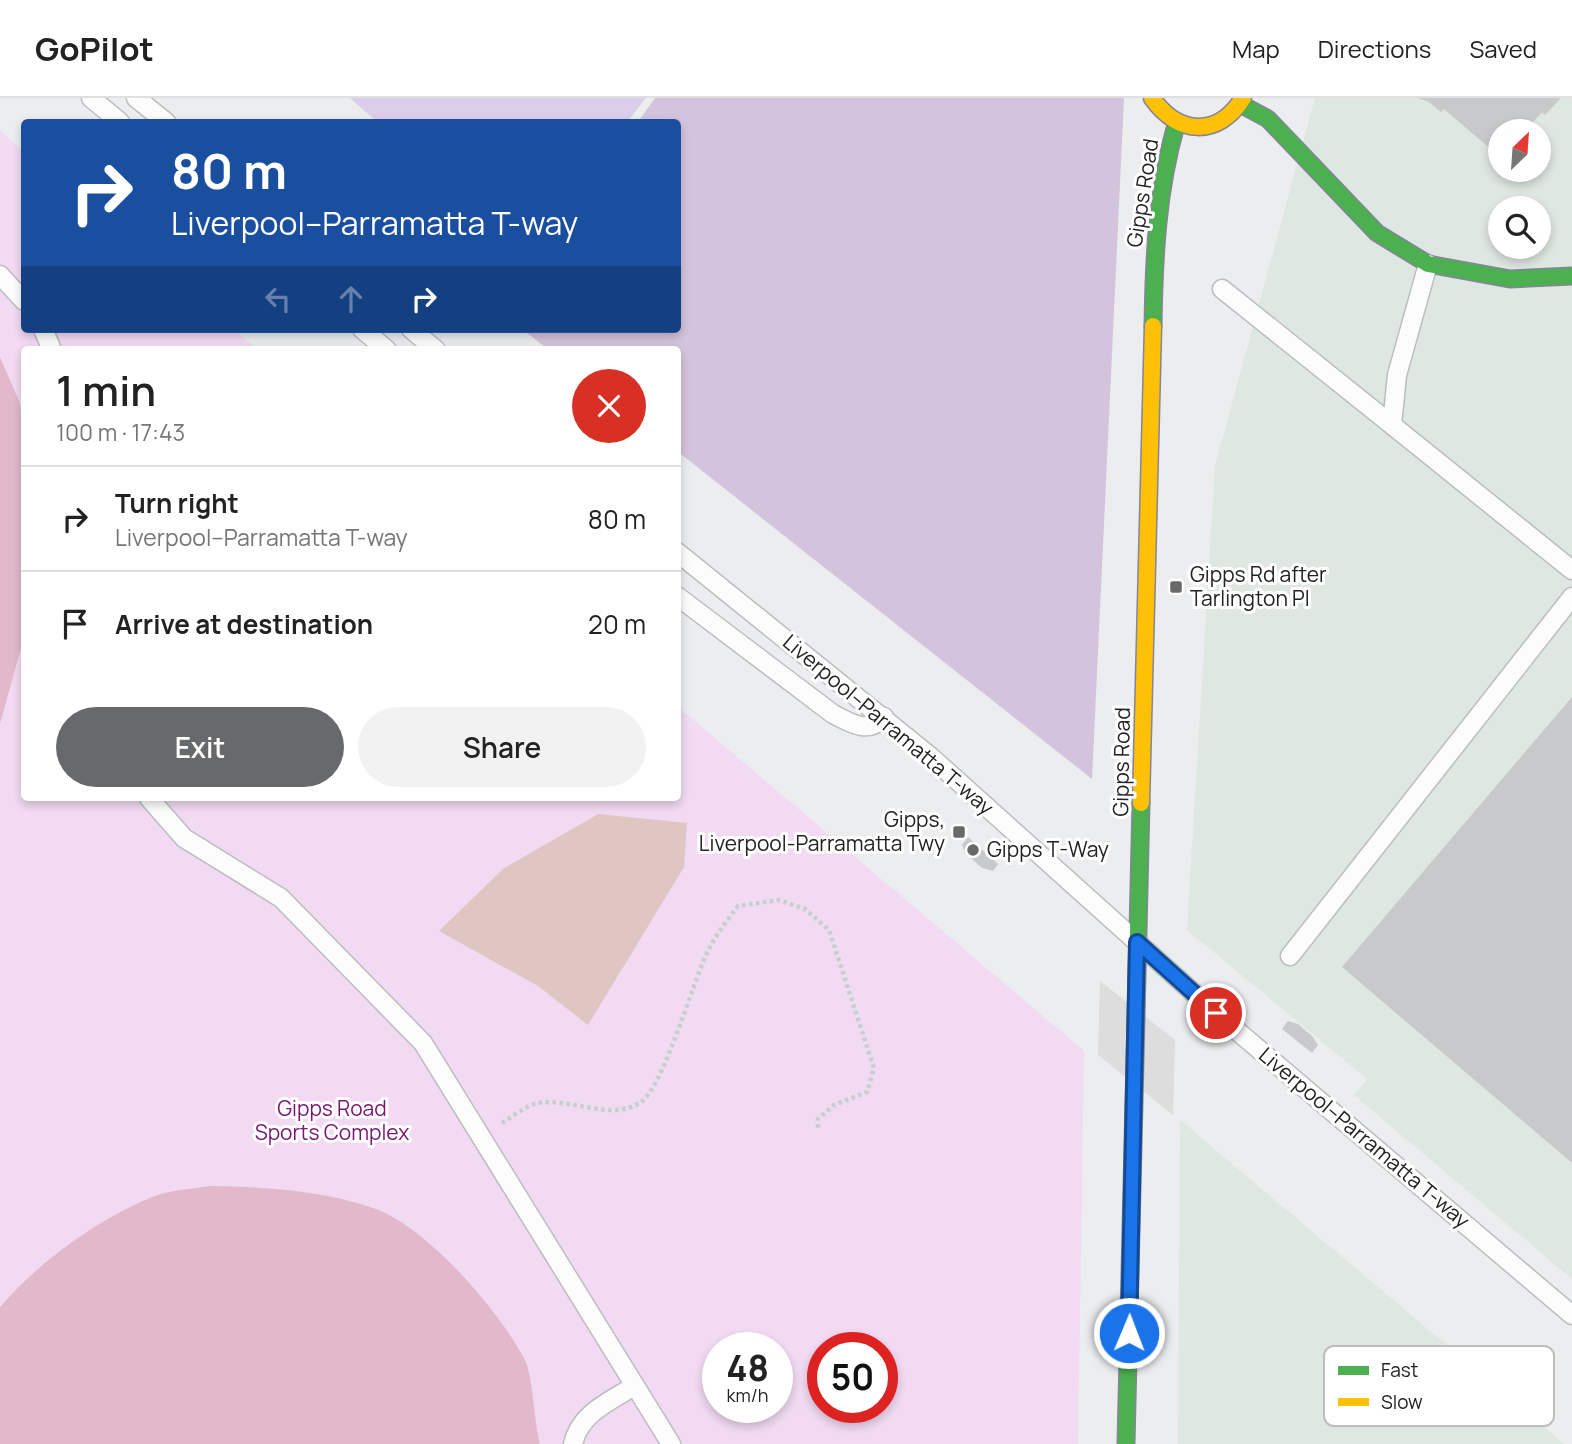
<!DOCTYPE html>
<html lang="en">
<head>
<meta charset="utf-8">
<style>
	body { margin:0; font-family:Manrope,sans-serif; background:#f2f2f2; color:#222; height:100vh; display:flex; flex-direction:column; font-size:26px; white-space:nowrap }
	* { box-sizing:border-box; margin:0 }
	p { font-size:23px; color:#767676 }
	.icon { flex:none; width:38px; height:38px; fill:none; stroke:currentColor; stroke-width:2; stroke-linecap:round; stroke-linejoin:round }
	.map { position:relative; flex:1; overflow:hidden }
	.drawer { position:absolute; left:21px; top:248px; width:660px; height:455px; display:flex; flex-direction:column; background:#fff; border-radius:7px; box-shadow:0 4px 10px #0003 }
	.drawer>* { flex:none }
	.banner { position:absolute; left:21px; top:21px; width:660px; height:214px; border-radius:7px; box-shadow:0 4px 10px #0003; background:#1a4fa0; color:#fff; overflow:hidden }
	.needle { width:46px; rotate:25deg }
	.tools { position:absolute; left:1488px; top:21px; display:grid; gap:14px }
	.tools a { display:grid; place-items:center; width:63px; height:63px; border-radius:50%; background:#fff; box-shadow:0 4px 10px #0003; font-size:35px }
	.speed { position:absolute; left:702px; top:1234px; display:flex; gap:14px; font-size:35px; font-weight:700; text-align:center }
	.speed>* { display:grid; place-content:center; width:91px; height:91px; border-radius:50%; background:#fff; box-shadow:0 4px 10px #0003; line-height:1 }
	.speed small { font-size:18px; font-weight:400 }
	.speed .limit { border:10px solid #d22; background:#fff; color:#111 }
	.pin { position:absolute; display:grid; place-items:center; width:60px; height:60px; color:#fff; margin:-30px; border:4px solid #fff; border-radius:50%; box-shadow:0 2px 7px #0007 }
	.me { position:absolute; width:77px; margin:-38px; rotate:1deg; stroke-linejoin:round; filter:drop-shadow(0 0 5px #0008) }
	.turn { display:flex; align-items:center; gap:24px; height:147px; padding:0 35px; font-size:32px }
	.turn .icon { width:91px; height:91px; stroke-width:2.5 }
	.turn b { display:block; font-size:49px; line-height:60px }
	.lanes { display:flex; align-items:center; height:66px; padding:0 35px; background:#0003; justify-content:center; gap:35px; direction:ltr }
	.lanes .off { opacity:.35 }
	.round { display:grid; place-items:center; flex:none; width:74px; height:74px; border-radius:37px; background:#f2f2f2 }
	.overview { display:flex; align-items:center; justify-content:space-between; height:119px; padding:0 35px }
	h1 { font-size:42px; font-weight:600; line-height:52px }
	.button { display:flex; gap:14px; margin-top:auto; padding:14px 35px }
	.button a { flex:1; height:80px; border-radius:42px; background:#68696a; color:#fff; font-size:28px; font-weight:600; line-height:80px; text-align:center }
	.button a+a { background:#f2f2f2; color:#222 }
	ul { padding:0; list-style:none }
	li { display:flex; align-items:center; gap:21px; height:105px; padding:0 35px; border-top:2px solid #e0e0e0 }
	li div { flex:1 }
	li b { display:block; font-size:26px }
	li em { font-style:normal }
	header { display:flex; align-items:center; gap:42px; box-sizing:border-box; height:98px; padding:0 35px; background:#fff; border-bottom:2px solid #e0e0e0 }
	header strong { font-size:33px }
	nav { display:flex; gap:38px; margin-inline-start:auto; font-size:24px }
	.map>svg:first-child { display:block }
	.industrial { fill:#dfe7e2; fill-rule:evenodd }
	.grass { fill:#daceea }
	.forest { fill:#d3c3dc }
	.park { fill:#f1daf2; fill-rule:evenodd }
	.pitch { fill:#e1b9cb }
	.water { fill:#e0c6c2 }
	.pier { fill:#ddddde }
	.building { fill:#c7c9ca }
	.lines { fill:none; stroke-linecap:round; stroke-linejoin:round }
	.lane-casing { stroke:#bcbdbe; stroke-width:21 }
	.fast-casing { stroke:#858499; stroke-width:19 }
	.slow-casing { stroke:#858499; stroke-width:19 }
	.path { stroke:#c4cfd0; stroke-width:4.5; stroke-dasharray:3.5 3.5; stroke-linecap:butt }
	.lane { stroke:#fcfcfd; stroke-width:18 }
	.fast { stroke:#4caf50; stroke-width:16 }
	.slow { stroke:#ffc107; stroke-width:16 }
	.route-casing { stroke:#114b97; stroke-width:18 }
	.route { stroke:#1a73e8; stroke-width:12 }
	.poi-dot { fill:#68696a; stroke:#fff; stroke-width:2.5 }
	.labels { text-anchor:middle; stroke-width:6; stroke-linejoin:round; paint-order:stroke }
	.street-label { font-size:21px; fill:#222; stroke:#fff }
	.poi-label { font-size:21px; fill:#222; stroke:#fff; text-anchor:start }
	.park-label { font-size:21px; fill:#7a1575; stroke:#fff }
	.key { fill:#fff; stroke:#bdbdbd; stroke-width:2 }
	.key-label { font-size:19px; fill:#222 }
</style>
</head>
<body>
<header>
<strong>GoPilot</strong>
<nav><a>Map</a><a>Directions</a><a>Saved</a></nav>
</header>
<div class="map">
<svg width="1572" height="1346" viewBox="0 0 1572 1346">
	<rect width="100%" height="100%" fill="#ebedef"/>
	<g class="industrial">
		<path d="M 1315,0 L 1572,0 L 1572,1181 L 1354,997 L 1367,981 L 1187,832 L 1215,368 ZM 1500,33 L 1538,33 L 1538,72 L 1500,72 ZM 1500,110 L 1538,110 L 1538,149 L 1500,149 Z"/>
		<polygon points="1180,1022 1564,1346 1178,1346"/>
	</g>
	<polygon class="grass" points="350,0 646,0 627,24 377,24"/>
	<polygon class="forest" points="655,0 1124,0 1092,681 677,353 677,252 549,252 522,231 677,231 677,24 638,24"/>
	<path class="park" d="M 0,33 L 24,54 L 24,231 L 233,231 L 258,252 L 24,252 L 24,700 L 677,700 L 677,608 L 1084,953 L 1078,1346 L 0,1346 ZM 718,1250 L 777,1250 L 777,1309 L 718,1309 ZM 822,1250 L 882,1250 L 882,1309 L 822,1309 Z"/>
	<g class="pitch">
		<polygon points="0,259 19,303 24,325 24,539 0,626"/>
		<path d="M 210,1088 C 264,1089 321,1092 373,1110 C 427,1128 499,1213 525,1262 C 533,1279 534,1324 540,1346 L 0,1346 L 0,1209 C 40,1163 95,1123 152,1099 C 169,1092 192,1091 210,1088 Z"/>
	</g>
	<polygon class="water" points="598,716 687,725 684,769 588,927 538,888 439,833 503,771"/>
	<polygon class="pier" points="1100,883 1175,942 1173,1017 1098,957"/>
	<g class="building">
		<polygon points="1417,0 1561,0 1545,17 1542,14 1525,33 1500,33 1500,59 1444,11 1441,14 1429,4"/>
		<polygon points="1572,599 1572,1065 1342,869"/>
		<polygon points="968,739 998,766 993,773 982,770 966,756 962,747"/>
		<polygon points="1288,923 1298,926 1313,939 1318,947 1312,955 1282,931"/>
	</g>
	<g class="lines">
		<defs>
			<g id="lane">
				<polyline points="91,0 120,24"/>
				<polyline points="136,0 166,24"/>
				<polyline points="0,177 24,203"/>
				<polyline points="1222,191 1392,327 1397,277 1428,166"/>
				<polyline points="43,231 52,252"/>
				<polyline points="362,231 387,252"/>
				<polyline points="411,231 436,252"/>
				<polyline points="1392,327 1572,472"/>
				<polyline points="677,454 931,659 1216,915 1572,1217"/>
				<path d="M 677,498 L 833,616 C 851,625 868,637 884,619"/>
				<polyline points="149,700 184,740 281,800 423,945 671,1346"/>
				<polyline points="1290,858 1572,499"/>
				<path d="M 573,1346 C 580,1315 609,1304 634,1288"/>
			</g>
			<g id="fast">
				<polyline points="1240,6 1268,21 1377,135 1428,166 1510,181 1572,178"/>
				<path d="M 1153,228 C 1154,159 1157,93 1176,27"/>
				<polyline points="1126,1346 1141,705"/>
			</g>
			<g id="slow">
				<path d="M 1152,0 C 1178,37 1218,40 1243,0"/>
				<polyline points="1141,705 1153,228"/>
			</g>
		</defs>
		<use href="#lane" class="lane-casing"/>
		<use href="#fast" class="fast-casing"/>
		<use href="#slow" class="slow-casing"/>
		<path class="path" d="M 502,1025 C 512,1019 523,1010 534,1006 C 567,997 611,1025 641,1004 C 663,989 693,885 706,857 C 714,839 726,824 738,808 L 779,802 L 805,811 L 829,832 L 874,970 L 867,994 L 834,1007 L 818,1021 L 818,1030"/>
		<use href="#lane" class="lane"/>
		<use href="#fast" class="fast"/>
		<use href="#slow" class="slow"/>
	</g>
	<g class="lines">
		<defs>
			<polyline id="route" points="1129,1235 1137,844 1216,915"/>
		</defs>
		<use href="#route" class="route-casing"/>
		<use href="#route" class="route"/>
	</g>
	<g class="poi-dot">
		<rect x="1169" y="482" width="14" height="14" rx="3.5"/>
		<rect x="952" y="727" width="14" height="14" rx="3.5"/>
		<circle cx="973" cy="752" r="7"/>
	</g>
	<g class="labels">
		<g class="street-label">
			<text transform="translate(1143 95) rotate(-81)" y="7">Gipps Road</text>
			<text transform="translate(888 627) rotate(40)" y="7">Liverpool–Parramatta T-way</text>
			<text transform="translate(1122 664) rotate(-89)" y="7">Gipps Road</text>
			<text transform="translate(1364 1040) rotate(40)" y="7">Liverpool–Parramatta T-way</text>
		</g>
		<g class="poi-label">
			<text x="1190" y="484">Gipps Rd after<tspan x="1190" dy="24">Tarlington Pl</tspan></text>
			<text x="945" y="729" text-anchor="end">Gipps,<tspan x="945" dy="24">Liverpool-Parramatta Twy</tspan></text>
			<text x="987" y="759">Gipps T-Way</text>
		</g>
		<g class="park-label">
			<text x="332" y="1018">Gipps Road<tspan x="332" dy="24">Sports Complex</tspan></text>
		</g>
	</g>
	<rect x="1324" y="1248" width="230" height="80" rx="10" class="key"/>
	<rect x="1338" y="1268" width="31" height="9" fill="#4caf50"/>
	<rect x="1338" y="1300" width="31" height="8" fill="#ffc107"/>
	<g class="key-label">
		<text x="1381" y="1279">Fast</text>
		<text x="1381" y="1311">Slow</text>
	</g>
</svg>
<div class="tools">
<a><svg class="needle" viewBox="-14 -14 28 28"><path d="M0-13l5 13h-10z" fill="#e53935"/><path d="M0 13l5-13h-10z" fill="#767676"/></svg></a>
<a><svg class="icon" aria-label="search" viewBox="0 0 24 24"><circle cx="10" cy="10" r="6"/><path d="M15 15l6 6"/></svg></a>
</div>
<div class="speed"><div>48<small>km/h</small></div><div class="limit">50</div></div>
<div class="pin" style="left:1216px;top:915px;background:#d93025"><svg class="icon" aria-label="arrive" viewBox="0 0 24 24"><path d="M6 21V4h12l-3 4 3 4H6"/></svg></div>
<svg class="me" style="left:1129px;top:1235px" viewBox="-20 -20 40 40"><circle r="17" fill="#1a73e8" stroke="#fff" stroke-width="3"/><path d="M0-11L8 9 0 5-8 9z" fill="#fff"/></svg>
<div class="banner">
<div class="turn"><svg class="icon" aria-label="right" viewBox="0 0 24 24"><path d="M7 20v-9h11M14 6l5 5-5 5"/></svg><div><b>80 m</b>Liverpool–Parramatta T-way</div></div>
<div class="lanes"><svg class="icon off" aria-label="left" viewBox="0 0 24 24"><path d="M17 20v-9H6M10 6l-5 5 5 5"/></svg><svg class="icon off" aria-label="ahead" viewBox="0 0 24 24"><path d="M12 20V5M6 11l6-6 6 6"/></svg><svg class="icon" aria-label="right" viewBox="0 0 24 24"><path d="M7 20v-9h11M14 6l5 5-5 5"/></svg></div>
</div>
<section class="drawer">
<div class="overview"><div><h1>1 min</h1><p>100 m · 17:43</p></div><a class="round" style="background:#d93025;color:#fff"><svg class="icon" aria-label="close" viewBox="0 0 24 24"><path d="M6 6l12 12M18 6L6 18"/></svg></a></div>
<ul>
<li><svg class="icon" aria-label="right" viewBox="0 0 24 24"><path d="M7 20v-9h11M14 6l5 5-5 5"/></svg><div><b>Turn right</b><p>Liverpool–Parramatta T-way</p></div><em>80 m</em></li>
<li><svg class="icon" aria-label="arrive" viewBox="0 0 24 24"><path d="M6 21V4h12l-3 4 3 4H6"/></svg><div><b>Arrive at destination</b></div><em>20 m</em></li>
</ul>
<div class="button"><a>Exit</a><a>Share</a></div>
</section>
</div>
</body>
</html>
